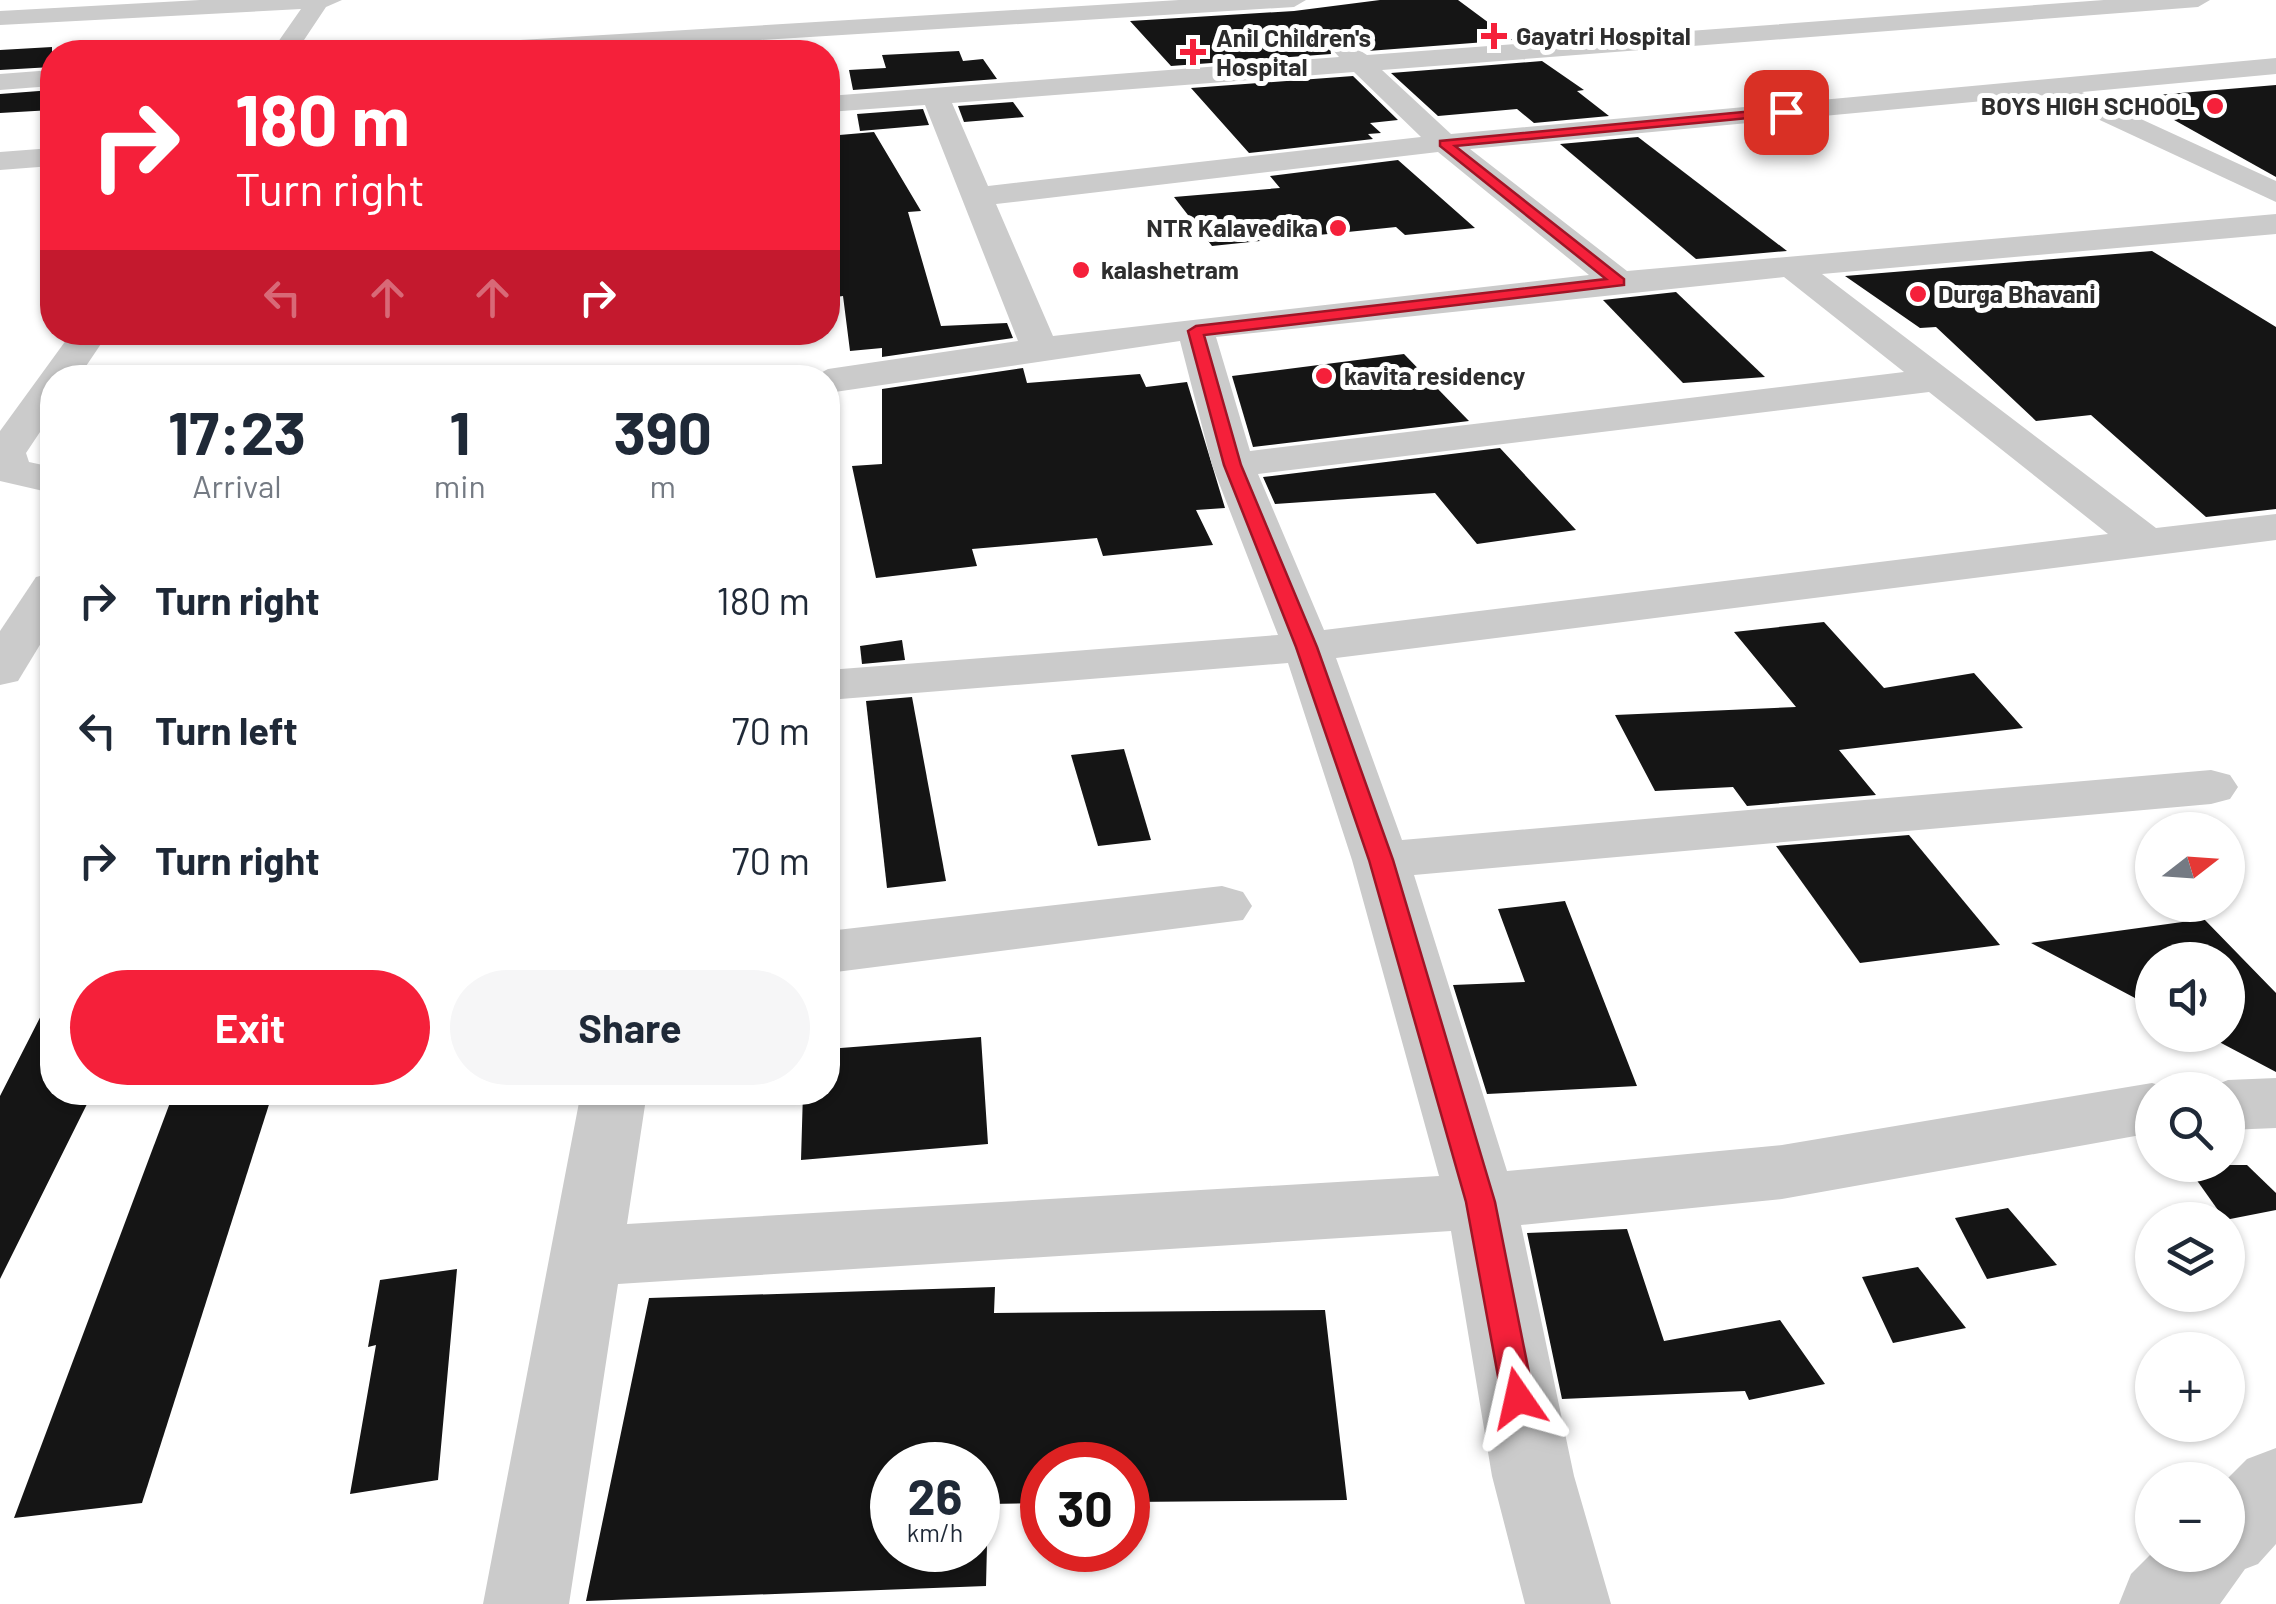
<!DOCTYPE html>
<html lang="en">
<head>
<meta charset="utf-8">
<style>
	body { margin:0; font-family:Barlow,sans-serif; background:#f6f6f7; color:#1f2937; height:100vh; display:flex; flex-direction:column; font-size:38px; white-space:nowrap }
	* { box-sizing:border-box; margin:0 }
	p { font-size:32px; color:#747a83 }
	.icon { flex:none; width:55px; height:55px; fill:none; stroke:currentColor; stroke-width:2; stroke-linecap:round; stroke-linejoin:round }
	.map { position:relative; flex:1; overflow:hidden }
	.panel { position:absolute; left:40px; top:365px; width:800px; height:740px; display:flex; flex-direction:column; background:#fff; border-radius:40px; box-shadow:0 2px 8px #0004 }
	.panel>* { flex:none }
	.banner { position:absolute; left:40px; top:40px; width:800px; height:305px; border-radius:40px; box-shadow:0 2px 8px #0004; background:#f5203a; color:#fff; overflow:hidden }
	.needle { width:65px; rotate:73deg }
	.buttons { position:absolute; left:2135px; top:812px; display:grid; gap:20px }
	.buttons a { display:grid; place-items:center; width:110px; height:110px; border-radius:50%; background:#fff; box-shadow:0 2px 8px #0004; font-size:50px }
	.speed { position:absolute; left:870px; top:1442px; display:flex; gap:20px; font-size:50px; font-weight:700; text-align:center }
	.speed>* { display:grid; place-content:center; width:130px; height:130px; border-radius:50%; background:#fff; box-shadow:0 2px 8px #0004; line-height:1 }
	.speed small { font-size:25px; font-weight:400 }
	.speed .limit { border:15px solid #d22; background:#fff; color:#111 }
	.pin { position:absolute; display:grid; place-items:center; width:85px; height:85px; color:#fff; margin:-42px; border-radius:20px; box-shadow:0 5px 15px #0006 }
	.me { position:absolute; width:110px; margin:-55px; rotate:349deg; stroke-linejoin:round; filter:drop-shadow(0 0 8px #0008) }
	.turn { display:flex; align-items:center; gap:35px; height:210px; padding:0 30px; font-size:45px }
	.turn .icon { width:130px; height:130px; stroke-width:2.5 }
	.turn b { display:block; font-size:70px; line-height:85px }
	.lanes { display:flex; align-items:center; height:95px; padding:0 30px; background:#0003; justify-content:center; gap:50px; direction:ltr }
	.lanes .off { opacity:.35 }
	.eta { display:flex; justify-content:space-evenly; align-items:center; height:170px; text-align:center }
	.eta b { font-size:60px; font-weight:700; line-height:70px }
	.primary-button { display:flex; gap:20px; margin-top:auto; padding:20px 30px }
	.primary-button a { flex:1; height:115px; border-radius:60px; background:#f5203a; color:#fff; font-size:40px; font-weight:700; line-height:115px; text-align:center }
	.primary-button a+a { background:#f6f6f7; color:#1f2937 }
	ul { padding:0; list-style:none }
	li { display:flex; align-items:center; gap:30px; height:130px; padding:0 30px }
	li div { flex:1 }
	li b { display:block; font-size:38px }
	li em { font-style:normal }
	.map>svg:first-child { display:block }
	.building { fill:#151515; fill-rule:evenodd }
	.lines { fill:none; stroke-linecap:round; stroke-linejoin:round }
	.street { fill:#cbcbcb; fill-rule:evenodd }
	.route { fill:#f5203a; stroke:#9f1526; stroke-width:2.5 }
	.poi-dot { fill:#f5203a; stroke:#fff; stroke-width:4 }
	.labels { text-anchor:middle; stroke-width:10; stroke-linejoin:round; paint-order:stroke }
	.far-poi-label { font-size:25px; font-weight:bold; fill:#2e2e2e; stroke:#fff; text-anchor:start }
</style>
</head>
<body>
<div class="map">
<svg width="2276" height="1604" viewBox="0 0 2276 1604">
	<rect width="100%" height="100%" fill="#fff"/>
	<g class="building">
		<polygon points="1380,0 1458,0 1512,40 1368,51 1343,38 1330,46 1331,54 1171,66 1130,21 1294,11"/>
		<polygon points="52,47 52,67 0,70 0,50"/>
		<polygon points="959,51 963,61 983,59 997,79 853,90 849,70 886,68 882,55"/>
		<polygon points="1542,61 1584,90 1577,91 1609,116 1534,123 1517,109 1438,116 1391,73"/>
		<polygon points="1353,76 1398,120 1370,123 1381,133 1368,134 1373,139 1249,153 1191,88"/>
		<polygon points="2276,85 2276,177 2133,97"/>
		<polygon points="52,90 52,110 0,113 0,94"/>
		<polygon points="1013,102 1024,117 964,122 958,106"/>
		<polygon points="923,109 929,125 860,131 857,114"/>
		<polygon points="874,132 921,211 908,212 941,326 1007,323 1013,338 882,357 882,348 850,351 843,296 828,298 828,136"/>
		<polygon points="1638,137 1787,251 1696,259 1560,144"/>
		<polygon points="1398,160 1475,228 1405,235 1396,227 1212,246 1174,197 1280,188 1270,176"/>
		<polygon points="2152,251 2276,327 2276,509 2206,517 2091,415 2036,421 1936,327 1920,328 1845,276"/>
		<polygon points="1676,292 1765,377 1683,383 1603,300"/>
		<polygon points="1404,354 1469,421 1253,447 1232,376"/>
		<polygon points="1023,368 1027,383 1140,374 1146,387 1187,382 1225,508 1196,510 1213,545 1103,556 1097,538 972,549 977,566 876,578 852,466 882,464 882,389"/>
		<polygon points="1500,448 1576,530 1477,544 1435,493 1275,504 1263,477"/>
		<polygon points="1824,622 1884,688 1974,673 2023,728 1839,750 1876,795 1747,806 1733,787 1655,791 1615,715 1796,707 1734,632"/>
		<polygon points="902,640 905,660 862,664 860,646"/>
		<polygon points="912,697 946,881 887,888 866,701"/>
		<polygon points="1124,749 1151,840 1098,846 1071,755"/>
		<polygon points="1909,835 2000,945 1860,963 1776,846"/>
		<polygon points="1565,901 1637,1086 1487,1094 1453,985 1525,982 1498,909"/>
		<polygon points="2204,919 2276,993 2276,1072 2206,1035 2228,1035 2228,960 2152,960 2152,1007 2031,943"/>
		<polygon points="52,994 52,1092 93,1092 0,1279 0,1096"/>
		<polygon points="981,1037 988,1144 801,1160 803,1092 828,1092 828,1049"/>
		<polygon points="174,1092 273,1092 142,1503 14,1518"/>
		<polygon points="2186,1165 2247,1165 2276,1193 2276,1210 2225,1220"/>
		<polygon points="2008,1208 2057,1265 1987,1279 1955,1218"/>
		<polygon points="1627,1229 1664,1341 1780,1320 1825,1384 1749,1400 1745,1391 1562,1399 1527,1233"/>
		<polygon points="1918,1267 1966,1328 1893,1343 1862,1277"/>
		<polygon points="457,1269 438,1480 350,1494 376,1345 368,1347 380,1280"/>
		<path d="M 995,1287 L 994,1313 L 1325,1310 L 1347,1500 L 1128,1502 L 1128,1465 L 1042,1465 L 1042,1503 L 988,1504 L 986,1586 L 586,1601 L 649,1298 ZM 892,1465 L 978,1465 L 978,1550 L 892,1550 Z"/>
	</g>
	<g class="lines">
		<g class="street">
			<polygon points="200,0 342,0 326,7 296,52 271,52 301,9 0,25 0,11"/>
			<polygon points="1179,0 1306,0 1294,7 568,52 441,52 454,44"/>
			<path d="M 2104,0 L 2210,0 L 2198,7 L 1382,70 L 1451,134 L 2276,58 L 2276,74 L 2082,92 L 2276,181 L 2276,202 L 2046,95 L 1470,149 L 1627,271 L 2276,214 L 2276,234 L 1822,274 L 2156,528 L 2276,514 L 2276,540 L 1336,658 L 1402,840 L 2211,770 L 2230,775 L 2238,787 L 2230,799 L 2211,804 L 1414,875 L 1507,1171 L 1782,1145 L 2152,1083 L 2175,1090 L 2152,1090 L 2152,1133 L 1782,1199 L 1521,1225 L 1574,1476 L 1611,1604 L 1525,1604 L 1492,1476 L 1451,1231 L 618,1284 L 569,1604 L 483,1604 L 581,1092 L 647,1092 L 627,1224 L 1439,1176 L 1352,860 L 1288,663 L 828,700 L 828,670 L 1278,635 L 1212,465 L 1180,341 L 828,393 L 828,378 L 811,378 L 828,369 L 1018,341 L 925,105 L 828,112 L 828,96 L 1339,57 L 1332,49 L 1345,41 L 1367,55 ZM 1354,72 L 1421,137 L 988,186 L 952,103 ZM 1438,152 L 1589,275 L 1053,336 L 996,204 ZM 1784,277 L 1904,372 L 1250,451 L 1216,337 ZM 1929,392 L 2108,534 L 1324,630 L 1258,474 Z"/>
			<polygon points="52,70 52,86 0,90 0,74"/>
			<polygon points="52,148 52,166 0,170 0,152"/>
			<polygon points="72,332 109,332 78,378 52,378 52,414 26,453 29,462 52,467 52,493 0,481 0,431"/>
			<polygon points="52,573 52,625 18,681 0,685 0,631 36,577"/>
			<polygon points="1222,886 1243,892 1252,906 1243,920 828,973 828,931"/>
			<polygon points="2276,1078 2276,1128 2228,1130 2228,1090 2203,1090 2228,1080"/>
			<polygon points="2276,1448 2276,1544 2258,1564 2245,1569 2220,1604 2119,1604 2131,1574 2152,1553 2228,1555 2226,1480 2247,1459"/>
		</g>
	</g>
	<polygon class="route" points="1786,108 1790,114 1455,146 1624,279 1624,285 1204,335 1241,465 1317,647 1393,860 1495,1202 1534,1398 1530,1408 1518,1412 1507,1408 1502,1398 1466,1202 1369,860 1296,647 1224,465 1188,331 1196,326 1606,279 1440,146 1440,141"/>
	<g class="poi-dot">
		<path d="M1489 21h10v10h10v10h-10v10h-10v-10h-10v-10h10z"/>
		<path d="M1188 37h10v10h10v10h-10v10h-10v-10h-10v-10h10z"/>
		<circle cx="2215" cy="106" r="10"/>
		<circle cx="1338" cy="228" r="10"/>
		<circle cx="1081" cy="270" r="10"/>
		<circle cx="1918" cy="294" r="10"/>
		<circle cx="1324" cy="376" r="10"/>
	</g>
	<g class="labels">
		<g class="far-poi-label">
			<text x="1516" y="45">Gayatri Hospital</text>
			<text x="1216" y="47">Anil Children's<tspan x="1216" dy="29">Hospital</tspan></text>
			<text x="2195" y="115" text-anchor="end">BOYS HIGH SCHOOL</text>
			<text x="1318" y="237" text-anchor="end">NTR Kalavedika</text>
			<text x="1101" y="279">kalashetram</text>
			<text x="1938" y="303">Durga Bhavani</text>
			<text x="1344" y="385">kavita residency</text>
		</g>
	</g>
</svg>
<div class="buttons">
<a><svg class="needle" viewBox="-14 -14 28 28"><path d="M0-13l5 13h-10z" fill="#e53935"/><path d="M0 13l5-13h-10z" fill="#747a83"/></svg></a>
<a><svg class="icon" aria-label="sound" viewBox="0 0 24 24"><path d="M4 9h4l5-4v14l-5-4H4zM17 9q2 3 0 6"/></svg></a>
<a><svg class="icon" aria-label="search" viewBox="0 0 24 24"><circle cx="10" cy="10" r="6"/><path d="M15 15l6 6"/></svg></a>
<a><svg class="icon" aria-label="layers" viewBox="0 0 24 24"><path d="M12 4l9 5-9 5-9-5zM3 14l9 5 9-5"/></svg></a>
<a>+</a>
<a>−</a>
</div>
<div class="speed"><div>26<small>km/h</small></div><div class="limit">30</div></div>
<div class="pin" style="left:1786px;top:112px;background:#d93025"><svg class="icon" aria-label="arrive" viewBox="0 0 24 24"><path d="M6 21V4h12l-3 4 3 4H6"/></svg></div>
<svg class="me" style="left:1518px;top:1398px" viewBox="-20 -20 40 40"><path d="M0-17L14 15 0 8-14 15z" fill="#f5203a" stroke="#fff" stroke-width="4"/></svg>
<div class="banner">
<div class="turn"><svg class="icon" aria-label="right" viewBox="0 0 24 24"><path d="M7 20v-9h11M14 6l5 5-5 5"/></svg><div><b>180 m</b>Turn right</div></div>
<div class="lanes"><svg class="icon off" aria-label="left" viewBox="0 0 24 24"><path d="M17 20v-9H6M10 6l-5 5 5 5"/></svg><svg class="icon off" aria-label="ahead" viewBox="0 0 24 24"><path d="M12 20V5M6 11l6-6 6 6"/></svg><svg class="icon off" aria-label="ahead" viewBox="0 0 24 24"><path d="M12 20V5M6 11l6-6 6 6"/></svg><svg class="icon" aria-label="right" viewBox="0 0 24 24"><path d="M7 20v-9h11M14 6l5 5-5 5"/></svg></div>
</div>
<section class="panel">
<div class="eta">
<div><b>17:23</b><p>Arrival</p></div>
<div><b>1</b><p>min</p></div>
<div><b>390</b><p>m</p></div>
</div>
<ul>
<li><svg class="icon" aria-label="right" viewBox="0 0 24 24"><path d="M7 20v-9h11M14 6l5 5-5 5"/></svg><div><b>Turn right</b></div><em>180 m</em></li>
<li><svg class="icon" aria-label="left" viewBox="0 0 24 24"><path d="M17 20v-9H6M10 6l-5 5 5 5"/></svg><div><b>Turn left</b></div><em>70 m</em></li>
<li><svg class="icon" aria-label="right" viewBox="0 0 24 24"><path d="M7 20v-9h11M14 6l5 5-5 5"/></svg><div><b>Turn right</b></div><em>70 m</em></li>
</ul>
<div class="primary-button"><a>Exit</a><a>Share</a></div>
</section>
</div>
</body>
</html>
